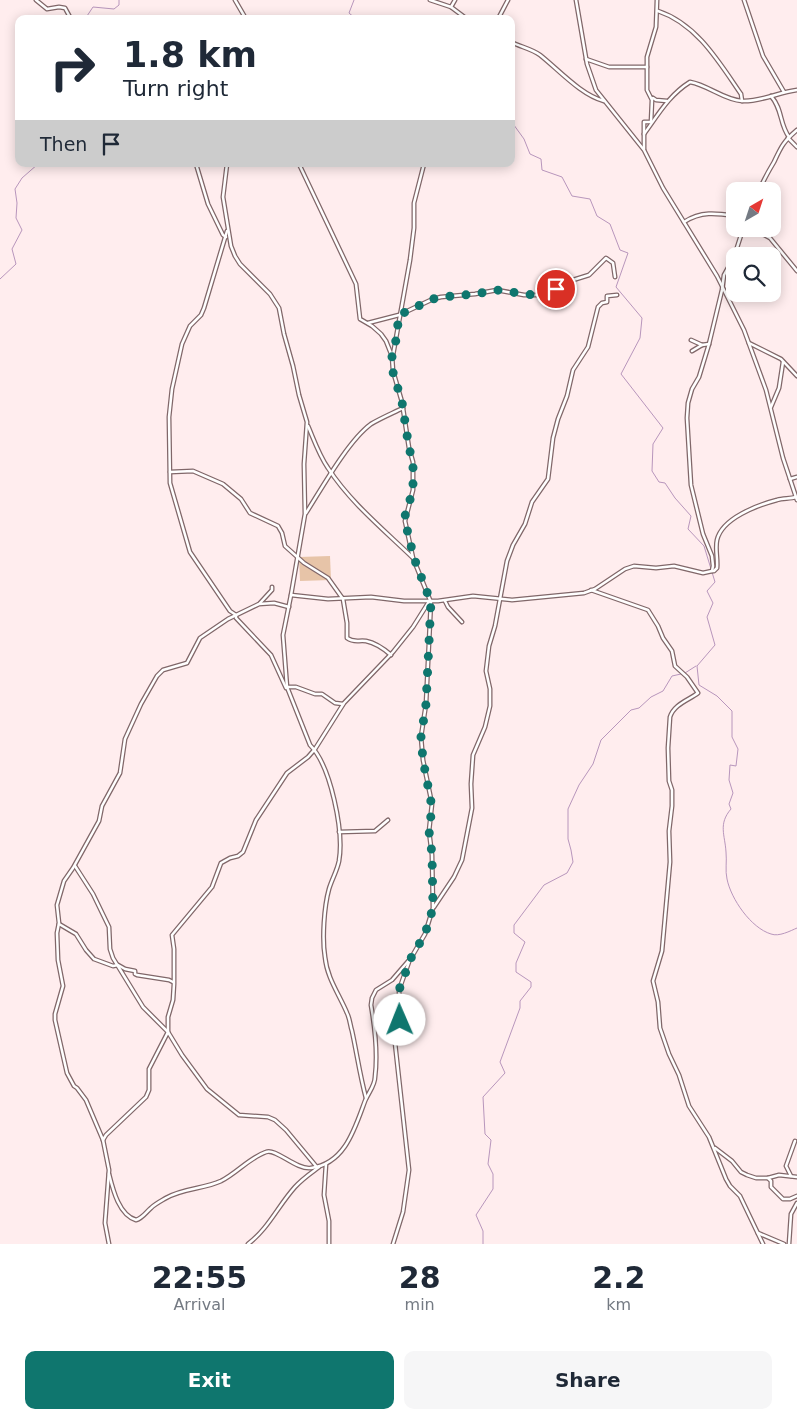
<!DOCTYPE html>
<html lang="en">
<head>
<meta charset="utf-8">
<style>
	body { margin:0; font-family:"DejaVu Sans",sans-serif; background:#f6f6f7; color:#1f2937; height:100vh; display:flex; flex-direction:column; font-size:19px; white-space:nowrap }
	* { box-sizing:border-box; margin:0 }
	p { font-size:16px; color:#747a83 }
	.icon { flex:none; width:28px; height:28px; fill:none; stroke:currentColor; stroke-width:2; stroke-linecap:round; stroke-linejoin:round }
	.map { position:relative; height:1244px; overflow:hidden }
	.side { display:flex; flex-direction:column; background:#fff; flex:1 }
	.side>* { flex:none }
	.guide { position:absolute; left:15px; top:15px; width:500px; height:152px; border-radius:10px; box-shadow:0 2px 12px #0003; background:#fff; color:#1f2937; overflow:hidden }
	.needle { width:32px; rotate:39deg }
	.controls { position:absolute; left:726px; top:182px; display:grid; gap:10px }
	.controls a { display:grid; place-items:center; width:55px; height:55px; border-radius:10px; background:#fff; box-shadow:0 2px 12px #0003; font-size:25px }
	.pin { position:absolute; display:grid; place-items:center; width:42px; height:42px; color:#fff; margin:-21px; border:2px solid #fff; border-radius:50%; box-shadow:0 1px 5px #0007 }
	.me { position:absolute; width:55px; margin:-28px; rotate:359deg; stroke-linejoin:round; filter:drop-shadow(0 0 4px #0008) }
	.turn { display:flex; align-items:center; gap:18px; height:105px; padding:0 25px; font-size:22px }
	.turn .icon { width:65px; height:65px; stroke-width:2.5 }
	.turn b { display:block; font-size:35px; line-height:42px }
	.then { display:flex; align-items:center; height:48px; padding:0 25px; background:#0003; gap:10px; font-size:19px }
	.eta { display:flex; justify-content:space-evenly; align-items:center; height:85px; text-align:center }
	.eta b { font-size:30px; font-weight:700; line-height:35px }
	.button { display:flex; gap:10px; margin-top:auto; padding:10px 25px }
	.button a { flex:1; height:58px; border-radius:10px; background:#0f766e; color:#fff; font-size:20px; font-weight:700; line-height:58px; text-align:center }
	.button a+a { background:#f6f6f7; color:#1f2937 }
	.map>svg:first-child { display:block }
	.green { fill:#e7c4a8 }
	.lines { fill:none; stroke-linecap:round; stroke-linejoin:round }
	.stream { stroke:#b896bc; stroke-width:1 }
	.minor-casing { stroke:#806769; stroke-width:5 }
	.minor { stroke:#fff; stroke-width:2.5 }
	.route { stroke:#0f766e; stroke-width:9; stroke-dasharray:0 16.2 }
</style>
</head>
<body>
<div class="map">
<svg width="797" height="1244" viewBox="0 0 797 1244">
	<rect width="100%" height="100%" fill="#ffedee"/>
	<polygon class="green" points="330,556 331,580 300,581 299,557"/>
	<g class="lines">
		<g class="stream">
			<polyline points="354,0 349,13 356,19"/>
			<polyline points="85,19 93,7 114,9 119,5 119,0"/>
			<path d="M 511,121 L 524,139 L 530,154 L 541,159 L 542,170 L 562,177 L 572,196 L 590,199 L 597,216 L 610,224 L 620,250 L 628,253 L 616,287 L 642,318 L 640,338 L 621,374 L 663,428 L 653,444 L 652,471 L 659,482 L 665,483 L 675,498 L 691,516 L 688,529 L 704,546 L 715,582 L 707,591 L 713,603 L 707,617 L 715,645 L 697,666 L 699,685 L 717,696 L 732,711 L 732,737 L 738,749 L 736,766 L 730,765 L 729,780 L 733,793 L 729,804 L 731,809 C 718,824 725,835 726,852 C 727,861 725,871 727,879 C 731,899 751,928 771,934 C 779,937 790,931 797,928"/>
			<polyline points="0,279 16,264 12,249 22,230 16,218 17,203 15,189 22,178 38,164"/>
			<polyline points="685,673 696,666"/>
			<polyline points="483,1244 483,1231 476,1215 493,1189 493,1174 488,1164 491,1140 485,1134 483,1097 505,1073 500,1062 520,1008 520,1001 531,987 531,982 516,972 516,963 525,942 514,933 514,925 544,885 567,873 573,862 571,850 568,839 568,809 579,785 593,764 601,740 631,710 639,708 651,697 663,691 672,676 681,674"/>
		</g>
		<defs>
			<g id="minor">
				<polyline points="36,0 47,9 59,7 65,8 71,19"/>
				<polyline points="235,0 246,19"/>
				<polyline points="430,0 451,7 467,19"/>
				<polyline points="576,0 587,64 596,90 644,150 663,188 717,276 744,330 766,390 783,458 797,500"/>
				<polyline points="744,0 763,56 784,92"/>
				<polyline points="451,7 455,0"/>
				<path d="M 658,11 C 697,24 719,62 741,94 L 742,101"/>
				<polyline points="498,19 508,0"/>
				<path d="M 511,42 C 521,47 532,49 540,55 C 559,70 581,95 604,101"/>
				<polyline points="586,59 609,67 647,67"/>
				<path d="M 771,96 C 783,110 779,123 789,137"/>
				<polyline points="653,98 656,100 667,101"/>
				<path d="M 644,134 C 658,115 669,95 690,82 C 708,85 724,100 742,101 C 761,102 779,92 797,90"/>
				<polyline points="788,138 797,147"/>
				<polyline points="644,149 644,122 651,122 652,100 647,90 647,57 656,27 657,0"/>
				<polyline points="196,164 208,204 223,235 226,237"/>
				<path d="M 227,164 L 223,197 L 231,246 L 235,256 L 240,264 L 270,294 L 279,308 L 284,334 L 293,366 L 299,395 L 307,422 L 304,464 L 305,514 L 291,595 L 283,635 L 287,687 L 310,745 C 331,766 344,832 339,861 C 337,871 332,879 329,889 C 324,907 322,939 325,957 C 327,978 339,994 347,1013 C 350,1019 350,1025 352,1031 C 357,1054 360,1076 366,1098"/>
				<path d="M 759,191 C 763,181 768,172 774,162 C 781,147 783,142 797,130"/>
				<path d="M 684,222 C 701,211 716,213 735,216"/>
				<polyline points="753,229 770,238 797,271"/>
				<polyline points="227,231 204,308 201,315 190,326 182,344 172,389 169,417 170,483 190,552 230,611 236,615 236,618 271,655 286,688"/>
				<polyline points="368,323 399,315 433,299 441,297 475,294 497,290 524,295 543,295 573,280 589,275 606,258 613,263 615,277"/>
				<polyline points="691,340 702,345 709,344"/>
				<polyline points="749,343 781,359 797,376"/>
				<polyline points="692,351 702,345"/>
				<polyline points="393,355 410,260 414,228 414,203 424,164"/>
				<polyline points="771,407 779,388 783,362"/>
				<path d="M 308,426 C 314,440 319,455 328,468 C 350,502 383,529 412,557"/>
				<path d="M 170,472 L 193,471 L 223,484 L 241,499 L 250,513 L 278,526 L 282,533 L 285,546 L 304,563 L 328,578 L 343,599 L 347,623 L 347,638 C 354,643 358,640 366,641 C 376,643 383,648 391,655"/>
				<polyline points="790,479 797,477"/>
				<path d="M 306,513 C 322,488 348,441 371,424 C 381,418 393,413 403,408"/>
				<path d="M 712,571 L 714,571 L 717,568 C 718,559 715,549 717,540 C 722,518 758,505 777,500 C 783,498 790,499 796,497"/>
				<path d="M 591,590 L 648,610 L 658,626 L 663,638 L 672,651 L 675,666 L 687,677 L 698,693 C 689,700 674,704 670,717 L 668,748 L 669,781 L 672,790 L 672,806 L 669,831 L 670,862 L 662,951 L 653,981 L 658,1002 L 660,1028 L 669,1054 L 679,1075 L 689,1106 L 709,1137 L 726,1179 L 730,1186 L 740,1196 L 763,1244"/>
				<polyline points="291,595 328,599 371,597 404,601 438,601 473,596 512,600 584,593 595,589 625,569 634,566 656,568 674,566 703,573 712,571 713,566 712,556 703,534 691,485 687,418 688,403 692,389 699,377 709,344 722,290 724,275 734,257 743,229"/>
				<polyline points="445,601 448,607 462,622"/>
				<polyline points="260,603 272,590 272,587"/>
				<polyline points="287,687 296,687 315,694 322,694 335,703 343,704"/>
				<polyline points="339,832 375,831 388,820"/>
				<polyline points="75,866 93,894 109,927 110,949 113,958 143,1007 168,1032 182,1055 207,1089 239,1115 268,1117 275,1120 286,1130 316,1166"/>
				<polyline points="434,907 454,877 462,860 472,808 471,784 473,755 485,727 490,706 490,689 486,671 489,646 495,626 507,561 513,545 525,524 532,502 548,479 553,438 558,419 567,396 573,370 588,347 598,307 602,303 607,302 607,296 617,295"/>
				<polyline points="59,924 76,934 86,950 94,959 113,966 118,965 125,969 135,971 135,974 137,975 169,980 173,982"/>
				<polyline points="103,1140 106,1135 146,1097 149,1090 149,1069 168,1032 168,1017 173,1000 174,984 174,949 172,935 212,887 221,863 230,858 238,856 243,852 256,820 287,773 308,757 315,749 344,703 393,652 413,627 430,600 413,558 405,521 413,490 413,462 409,448 402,402 393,371 392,356 386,341 381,334 372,326 360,319 356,284 299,164"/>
				<polyline points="715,1148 732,1161 741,1172 747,1175 756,1178 768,1178 779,1175 797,1177"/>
				<polyline points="326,1164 324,1195 329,1221 329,1244"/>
				<path d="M 109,1174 C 113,1190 119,1215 136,1220 C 143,1218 146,1212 151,1208 C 155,1204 161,1201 166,1198 C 183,1188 204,1189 221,1181 C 237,1173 249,1158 266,1152 C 276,1148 296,1170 311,1168 C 345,1164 355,1128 365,1101 C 368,1093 375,1086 375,1077 C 378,1053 375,1028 371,1005 L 372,998 L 376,990 L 392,980 L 411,958 L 425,934 L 433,908 L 432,855 L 429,831 L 432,804 L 423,760 L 421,737 L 426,704 L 431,601"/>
				<polyline points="791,1176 786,1166 795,1141"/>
				<polyline points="768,1178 771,1181 771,1187 783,1199 790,1199 797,1196"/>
				<polyline points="758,1233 784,1244"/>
				<polyline points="109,1244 105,1223 109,1170 103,1140 86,1100 77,1088 74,1086 67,1073 55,1020 55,1014 63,986 58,960 57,933 59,923 57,905 64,881 73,868 99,821 102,806 120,773 125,739 141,704 157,676 163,670 187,663 200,638 228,619 259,604 274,603 289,607"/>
				<path d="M 248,1244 C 268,1229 278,1206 295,1187 C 302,1179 311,1173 319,1167"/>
				<polyline points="393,1244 403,1212 409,1170 395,1043 400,1017 399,990 410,959"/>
				<polyline points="789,1244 791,1214 797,1203"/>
			</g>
		</defs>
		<use href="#minor" class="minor-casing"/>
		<use href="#minor" class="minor"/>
	</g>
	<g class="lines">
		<polyline class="route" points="400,1020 399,990 411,958 425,934 433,908 432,854 429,831 432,807 423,760 421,737 426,704 431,601 430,600 414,558 405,521 405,516 413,490 413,462 409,448 402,402 392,369 392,356 396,340 399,315 433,299 442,297 475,294 497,290 540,296 556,289"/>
	</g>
</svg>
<div class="controls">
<a><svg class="needle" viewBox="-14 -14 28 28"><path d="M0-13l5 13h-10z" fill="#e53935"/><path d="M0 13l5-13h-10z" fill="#747a83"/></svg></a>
<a><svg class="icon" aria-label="search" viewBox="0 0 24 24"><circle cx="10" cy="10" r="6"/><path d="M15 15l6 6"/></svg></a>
</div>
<div class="pin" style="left:556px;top:289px;background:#d93025"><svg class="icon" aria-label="arrive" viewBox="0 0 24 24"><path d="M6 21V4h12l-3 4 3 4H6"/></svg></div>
<svg class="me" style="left:400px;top:1020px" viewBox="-20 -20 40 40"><circle r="19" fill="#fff"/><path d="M0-13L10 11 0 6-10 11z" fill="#0f766e"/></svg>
<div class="guide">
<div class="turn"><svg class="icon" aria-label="right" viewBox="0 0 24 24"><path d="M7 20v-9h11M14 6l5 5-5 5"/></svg><div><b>1.8 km</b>Turn right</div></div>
<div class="then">Then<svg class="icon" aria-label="arrive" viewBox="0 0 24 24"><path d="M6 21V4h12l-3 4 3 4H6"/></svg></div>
</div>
</div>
<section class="side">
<div class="eta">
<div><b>22:55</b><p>Arrival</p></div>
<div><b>28</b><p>min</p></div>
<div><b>2.2</b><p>km</p></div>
</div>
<div class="button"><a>Exit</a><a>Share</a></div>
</section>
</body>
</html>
